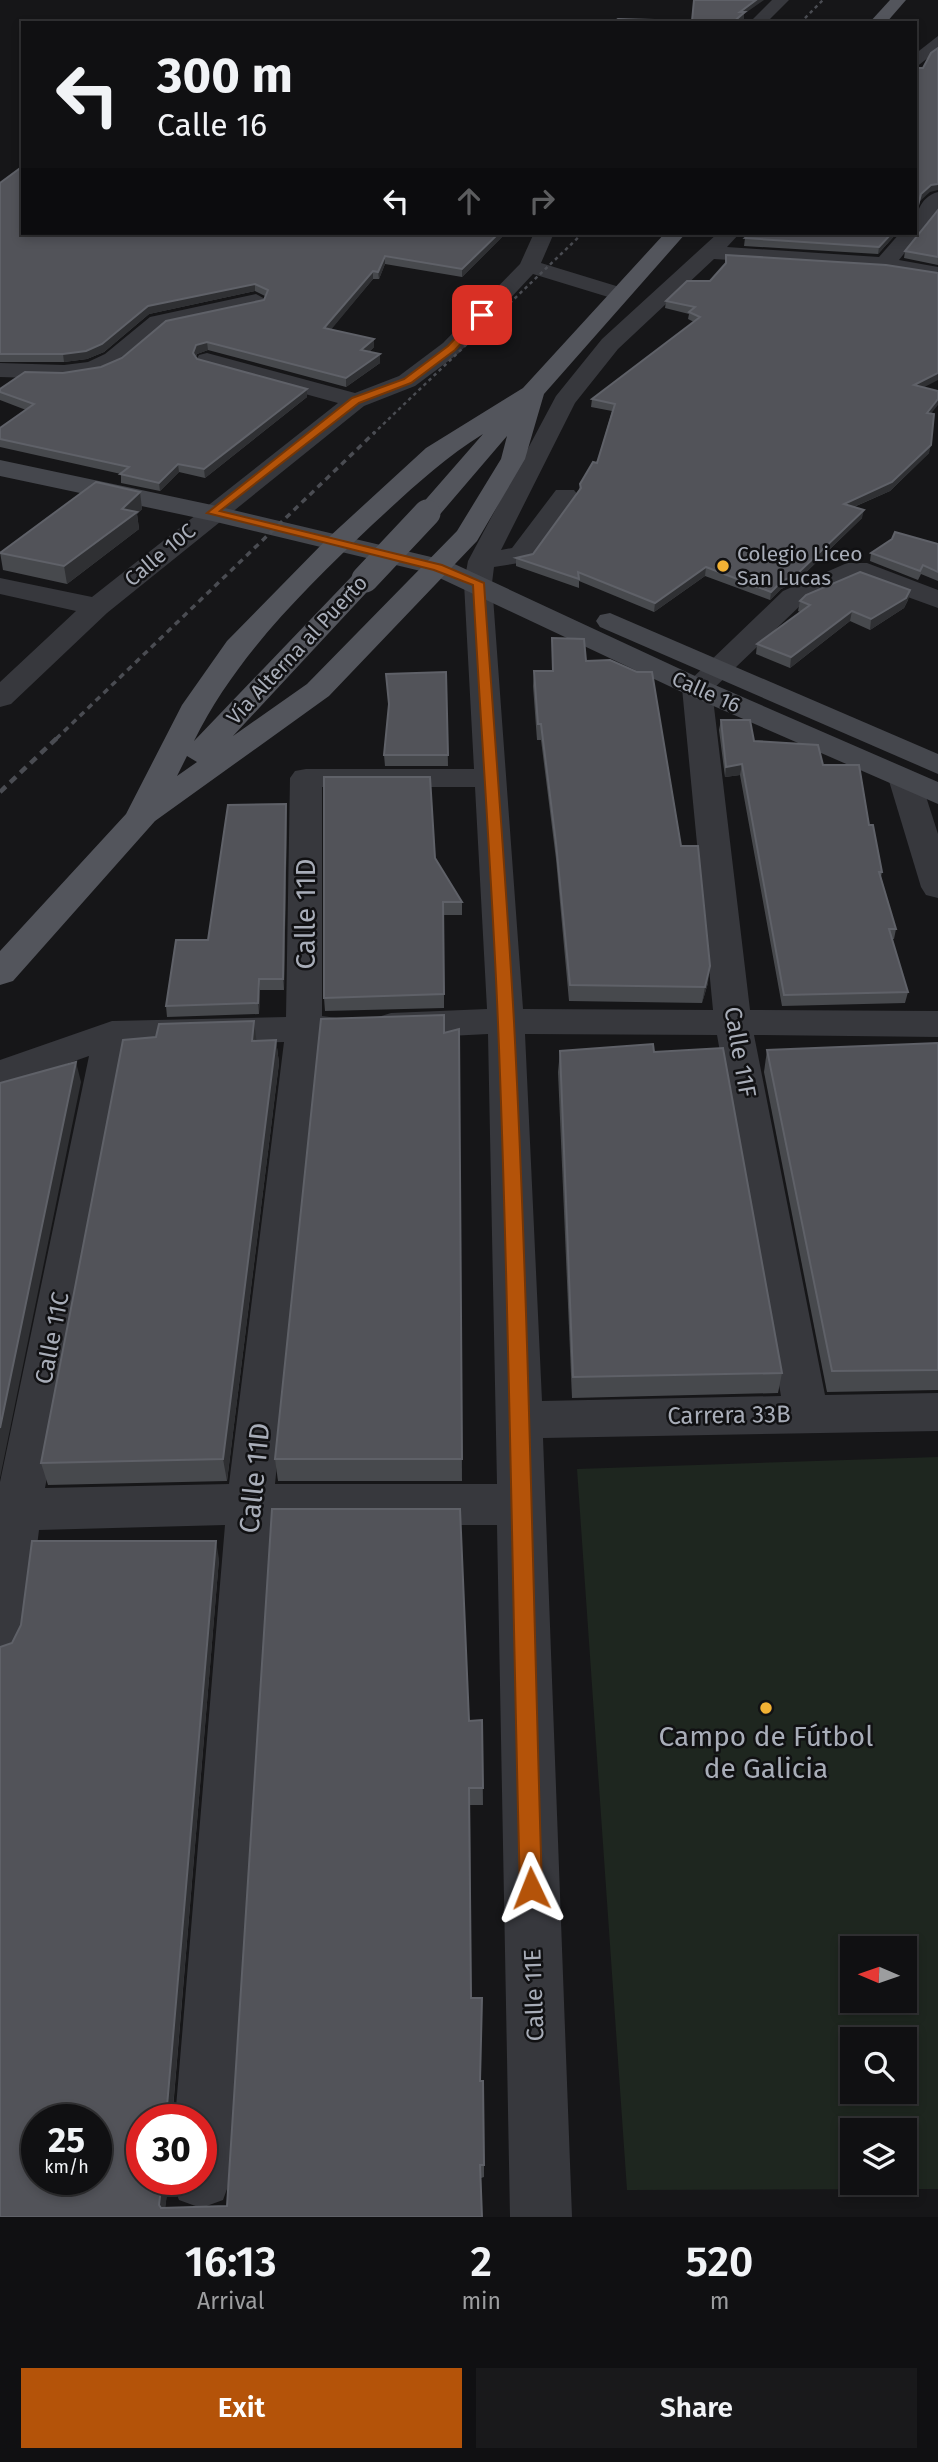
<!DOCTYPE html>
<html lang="en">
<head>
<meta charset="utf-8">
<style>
	body { margin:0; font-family:"Fira Sans",sans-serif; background:#19191b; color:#f1f3f6; height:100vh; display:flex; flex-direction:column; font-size:26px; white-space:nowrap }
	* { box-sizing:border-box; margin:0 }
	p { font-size:23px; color:#9c9d9f }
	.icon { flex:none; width:38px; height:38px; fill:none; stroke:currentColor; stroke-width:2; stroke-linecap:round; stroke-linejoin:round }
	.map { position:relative; height:2217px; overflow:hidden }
	.sheet { display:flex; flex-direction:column; background:#101012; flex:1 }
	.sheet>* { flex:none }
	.guide { position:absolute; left:21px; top:21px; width:896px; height:214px; border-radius:0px; box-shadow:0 4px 10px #0003,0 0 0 2px #303032; background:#101012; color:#f1f3f6; overflow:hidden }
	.needle { width:46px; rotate:272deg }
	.tools { position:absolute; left:840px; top:1936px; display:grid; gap:14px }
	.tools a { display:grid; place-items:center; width:77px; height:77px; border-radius:0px; background:#101012; box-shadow:0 4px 10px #0003,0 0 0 2px #303032; font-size:35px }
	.speed { position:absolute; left:21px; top:2104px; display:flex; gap:14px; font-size:35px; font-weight:700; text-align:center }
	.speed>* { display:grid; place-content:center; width:91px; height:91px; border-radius:50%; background:#101012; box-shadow:0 4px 10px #0003,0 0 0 2px #303032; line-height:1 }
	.speed small { font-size:18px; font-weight:400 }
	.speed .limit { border:10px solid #d22; background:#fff; color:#111 }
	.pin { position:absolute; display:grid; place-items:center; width:60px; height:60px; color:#fff; margin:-30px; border-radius:14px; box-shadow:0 4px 10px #0006 }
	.me { position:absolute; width:77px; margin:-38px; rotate:358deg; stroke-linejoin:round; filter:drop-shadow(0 0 5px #0008) }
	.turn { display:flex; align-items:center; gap:24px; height:147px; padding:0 21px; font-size:32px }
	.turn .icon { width:91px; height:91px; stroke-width:2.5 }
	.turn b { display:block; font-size:49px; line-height:60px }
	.lanes { display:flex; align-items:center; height:66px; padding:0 21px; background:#0003; justify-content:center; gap:35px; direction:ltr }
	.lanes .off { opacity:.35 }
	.eta { display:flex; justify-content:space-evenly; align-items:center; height:119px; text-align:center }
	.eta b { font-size:42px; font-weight:600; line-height:49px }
	.action { display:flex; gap:14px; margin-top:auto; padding:14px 21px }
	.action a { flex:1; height:80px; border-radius:0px; background:#b45309; color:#fff; font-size:28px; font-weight:600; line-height:80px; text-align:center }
	.action a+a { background:#19191b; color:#f1f3f6 }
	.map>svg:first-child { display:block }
	.green { fill:#1e261f; fill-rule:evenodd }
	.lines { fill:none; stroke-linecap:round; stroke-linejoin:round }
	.street { fill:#37383d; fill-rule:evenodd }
	.secondary { fill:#45474d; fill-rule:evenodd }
	.primary { fill:#53555c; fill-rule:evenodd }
	.rail-far2 { stroke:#4a4c52; stroke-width:2.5; stroke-dasharray:3.5 3.5; stroke-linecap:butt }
	.rail-far1 { stroke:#4a4c52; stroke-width:3.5; stroke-dasharray:6 5; stroke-linecap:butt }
	.rail { stroke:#4a4c52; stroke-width:4.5; stroke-dasharray:8 6; stroke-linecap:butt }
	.primary-bridge { stroke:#53555c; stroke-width:27 }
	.wall { fill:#47494d }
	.shaded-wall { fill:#2f3033 }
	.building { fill:#525359; stroke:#5f6168; stroke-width:2; fill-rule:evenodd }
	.route { fill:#b45309; stroke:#753606; stroke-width:2 }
	.poi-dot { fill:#f2b134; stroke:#111113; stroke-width:2.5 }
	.labels { text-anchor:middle; stroke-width:5; stroke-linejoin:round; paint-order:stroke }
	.far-poi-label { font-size:21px; fill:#a8adb8; stroke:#111113; text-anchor:start }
	.far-street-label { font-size:21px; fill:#a8adb8; stroke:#111113 }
	.street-label { font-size:24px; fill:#a8adb8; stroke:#111113 }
	.near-street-label { font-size:28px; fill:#a8adb8; stroke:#111113 }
	.near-poi-label { font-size:28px; fill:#a8adb8; stroke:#111113 }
</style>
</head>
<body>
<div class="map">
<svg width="938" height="2217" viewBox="0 0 938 2217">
	<rect width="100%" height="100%" fill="#161618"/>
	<path class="green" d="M 938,1457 L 938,2189 L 627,2190 L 577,1469 ZM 852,1948 L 905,1948 L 905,2000 L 852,2000 ZM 852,2039 L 905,2039 L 905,2091 L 852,2091 ZM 852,2130 L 905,2130 L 905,2182 L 852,2182 Z"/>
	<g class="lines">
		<g class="street">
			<polygon points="772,0 789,0 766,23 749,23"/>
			<polygon points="938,36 938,50 915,68 915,54"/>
			<path d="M 938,192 L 938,211 L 899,260 L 938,267 L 938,279 L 885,270 L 714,259 L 618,349 L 575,403 L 501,550 L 512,548 L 556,490 L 574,490 L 578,495 L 531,561 L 494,567 L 492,583 L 523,1009 L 713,1010 L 682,688 L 783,591 L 847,563 L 867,563 L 938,590 L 938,608 L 858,579 L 803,603 L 712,690 L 750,1010 L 938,1011 L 938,1037 L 754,1035 L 825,1395 L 938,1393 L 938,1431 L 543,1438 L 572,2217 L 510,2217 L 497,1525 L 272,1525 L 231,2178 L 223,2200 L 201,2208 L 179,2200 L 171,2179 L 201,2179 L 201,2119 L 175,2119 L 225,1525 L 39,1530 L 25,1642 L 18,1658 L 0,1665 L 0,1482 L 89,1056 L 0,1087 L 0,1060 L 112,1021 L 286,1017 L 290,778 L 295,771 L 306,769 L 474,769 L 464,583 L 468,561 L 556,396 L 602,339 L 718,233 L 740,233 L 727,247 L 879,257 L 900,233 L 915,233 C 915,216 919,197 938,192 ZM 322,787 L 475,787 L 487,1009 L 391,1013 L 378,1017 L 373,1026 L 378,1035 L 391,1039 L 488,1034 L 497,1484 L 275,1484 L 321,1041 L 344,1037 L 349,1028 L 344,1019 L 322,1016 ZM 525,1034 L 717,1035 L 781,1396 L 542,1401 ZM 284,1042 L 229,1484 L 45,1488 L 128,1046 Z"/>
			<polygon points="534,233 554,233 541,263 626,289 629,294 618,300 533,274 459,353 415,386 364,406 107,613 11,704 0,707 0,682 76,611 0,594 0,578 92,597 338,403 199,365 196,360 199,355 207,353 355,393 399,376 443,343 520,264"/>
			<polygon points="256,294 267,300 264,305 166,327 121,364 101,373 64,379 0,377 0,363 64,365 88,362 105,354 150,317"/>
			<polygon points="905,772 916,774 921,781 938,834 938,898 926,895 921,887 889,781 894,774"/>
		</g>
		<g class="secondary">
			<polygon points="0,460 212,505 448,561 708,682 938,782 938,804 686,694 429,573 212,521 0,476"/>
			<polygon points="610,613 938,754 938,774 600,627 596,621 600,615"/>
		</g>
		<g class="primary">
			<polygon points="890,0 906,0 886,23 869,23"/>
			<path d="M 665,233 L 686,233 L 544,394 L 525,459 L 477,541 L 329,696 L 155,821 L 13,981 L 0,985 L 0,951 L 126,814 L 182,705 L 227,641 L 329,537 L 426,448 L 523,388 ZM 483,434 L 414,513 L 418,519 L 436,519 L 507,436 L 501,459 L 457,531 L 307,684 L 233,736 L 379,579 L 375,573 L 355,573 L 194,741 C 236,656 304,590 372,525 C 408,492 441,460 483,434 ZM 187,756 L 197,762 L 177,776 Z"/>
		</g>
		<g class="rail-far2">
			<polyline points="800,23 823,0"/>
			<polyline points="373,434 583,233"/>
		</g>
		<polyline class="rail-far1" points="56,739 375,432"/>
		<polyline class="rail" points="0,792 58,737"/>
		<polyline class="primary-bridge" points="365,579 427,513"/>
	</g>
	<g class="wall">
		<polygon points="0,183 506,233 462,277 385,264 379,279 373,279 330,330 374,347 369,352 380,354 380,363 346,387 208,350 197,354 196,357 197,359 307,397 205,478 179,472 160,491 121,483 121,474 0,447 0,428 26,410 0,400 0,389 63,373 101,367 264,300 265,296 255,291 149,314 104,352 87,359 64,362 0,362"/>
		<polygon points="938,210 938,265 904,258 905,251"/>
		<polygon points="897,233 878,254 744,246 745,238"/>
		<polygon points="687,281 924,387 931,413 929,453 890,491 854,507 862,518 796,582 781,589 770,600 705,576 654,612 579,581 579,588 516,566 516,558 533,554 579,490 580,484 597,463 612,411 591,407 592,399 694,322 688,319 689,314 665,308 666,301"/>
		<polygon points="140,492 142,509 137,514 139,529 67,584 3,570 0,552"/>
		<polygon points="938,544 938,581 921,574 918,580 870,561 871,553"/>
		<polygon points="910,590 908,600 904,608 870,630 850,621 790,668 756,654 757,644 800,612 798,611 800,601"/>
		<polygon points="552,638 586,661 681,846 708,983 702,1003 569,1001 556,859 541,740 537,740 533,686 534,671 552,671"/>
		<polygon points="446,672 448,766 385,766 384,755"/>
		<polygon points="721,720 754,741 823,765 869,825 882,872 881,877 896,929 894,939 892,939 908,992 905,1003 782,1006 740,775 725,777 719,730"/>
		<polygon points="286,804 287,815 284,990 260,990 259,1014 167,1017 166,1006 208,940"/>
		<polygon points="435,858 462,902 462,915 444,915 444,1008 325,1011 324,998"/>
		<polygon points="459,1029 462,1481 278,1481 275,1459 444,1033"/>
		<polygon points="256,1040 276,1040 279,1063 227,1481 48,1485 41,1463"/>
		<polygon points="938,1043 938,1390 827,1392 764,1072 767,1050"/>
		<polygon points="560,1051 782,1373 778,1393 572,1398 558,1072"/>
		<polygon points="219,1559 173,2109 193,2109 197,2119 142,2119 169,2179 165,2208 227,2206 469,1721 482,1720 483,1805 470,1805 471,1998 480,2081 484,2165 484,2177 481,2178 482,2217 0,2217"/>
	</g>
	<g class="shaded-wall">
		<polygon points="756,0 764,0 744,14 744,19 739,23 732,23 740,12"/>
		<polygon points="938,184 938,190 930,192 920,201 915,220 921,194 931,185"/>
		<polygon points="499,233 506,233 462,277 462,269"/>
		<polygon points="892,233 897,233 878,254 879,247"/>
		<polygon points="385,256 385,264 379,279 378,272"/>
		<polygon points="373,271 373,279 325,337 324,328"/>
		<polygon points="255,284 255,291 149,314 104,352 87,359 64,362 63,354 148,306"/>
		<polygon points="374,339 374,347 361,358 361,350"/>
		<polygon points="207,342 208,350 197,354 194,361 193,353 196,345"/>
		<polygon points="380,354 380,363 346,387 346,378"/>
		<polygon points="938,373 938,380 913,393 914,385"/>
		<polygon points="307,389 307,397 205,478 204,469"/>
		<polygon points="938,399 938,405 925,421 927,413"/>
		<polygon points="931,445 929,453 890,491 842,512 844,504"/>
		<polygon points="178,464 179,472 160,491 159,483"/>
		<polygon points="140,492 142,509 137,514 139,529 67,584 64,566"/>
		<polygon points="864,510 862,518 796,582 781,589 770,600 771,592"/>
		<polygon points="706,567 705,576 654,612 655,603"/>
		<polygon points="910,590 908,600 904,608 870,630 871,619"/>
		<polygon points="852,611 850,621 790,668 791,657"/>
		<polygon points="742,764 740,775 725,777 726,767"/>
		<polygon points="286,804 287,815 284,990 283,979"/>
		<polygon points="710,966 708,983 702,1003 705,987"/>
		<polygon points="259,979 260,990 259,1014 258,1003"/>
		<polygon points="254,1021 257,1045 252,1041"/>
		<polygon points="276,1040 279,1063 227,1481 223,1459"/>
		<polygon points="76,1062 81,1082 0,1478 0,1428"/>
		<polygon points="216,1541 219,1559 172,2119 167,2106"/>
		<polygon points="193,2109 197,2119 193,2119"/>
		<polygon points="162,2179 169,2179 164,2217 159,2205"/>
	</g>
	<g class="building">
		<polygon points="694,0 756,0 740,12 745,12 732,23 612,23 618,19 692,21"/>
		<polygon points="938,48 938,184 931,185 921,194 915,217 915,68 923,68 931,53"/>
		<polygon points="23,166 23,233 499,233 462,269 385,256 378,272 373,271 324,328 374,339 361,350 380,354 346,378 207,342 196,345 193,353 197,359 307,389 204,469 178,464 159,483 120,474 129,467 0,439 0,428 34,404 0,392 0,389 25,372 63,373 101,367 122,358 166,321 264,300 268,290 255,284 148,306 102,344 86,351 63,354 0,354 0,183"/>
		<polygon points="938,210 938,257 905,251"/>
		<polygon points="751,233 892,233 879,247 745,238"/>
		<polygon points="726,255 886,265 938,273 938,373 914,385 938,391 938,399 927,413 934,414 931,445 892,482 844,504 864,510 797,574 782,581 771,592 706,567 655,603 578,572 579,579 516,558 533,554 581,488 580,484 593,462 597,463 615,404 592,399 700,317 689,312 695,307 666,301 687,281 710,281 726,263"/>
		<polygon points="96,482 140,492 122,509 137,512 64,566 0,553"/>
		<polygon points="895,532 938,544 938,572 923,565 920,571 871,553 892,539"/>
		<polygon points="860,572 910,590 906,598 871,619 852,611 791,657 757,644 810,605 800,601 806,595"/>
		<polygon points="552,638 584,639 586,661 610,660 637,672 652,672 681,846 698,846 710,966 705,987 570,985 556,843 541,724 538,724 534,671 553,671"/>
		<polygon points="446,672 448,755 384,755 389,704 386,674"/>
		<polygon points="721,720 750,720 754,741 818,745 823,765 859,765 869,825 873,825 882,872 879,872 896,929 889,929 908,992 784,995 742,764 726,767"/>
		<polygon points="324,777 430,777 435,858 462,902 443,902 444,994 324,998"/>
		<polygon points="286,804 283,979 259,979 258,1003 166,1006 176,940 208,940 228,805"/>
		<polygon points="444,1015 444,1033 459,1029 462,1459 275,1459 321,1019"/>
		<polygon points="254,1021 252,1041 276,1040 223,1459 41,1463 123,1040 156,1037 159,1024"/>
		<polygon points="938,1043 938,1370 832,1371 767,1050"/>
		<polygon points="653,1044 654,1052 723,1048 782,1373 573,1377 560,1051"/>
		<polygon points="76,1062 0,1428 0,1083"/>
		<path d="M 272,1509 L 460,1509 L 469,1721 L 482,1720 L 483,1788 L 469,1788 L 471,1998 L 482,1998 L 480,2081 L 483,2081 L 484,2165 L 480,2165 L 482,2217 L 0,2217 L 0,1647 L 12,1643 L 21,1625 L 32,1541 L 216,1541 L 167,2106 L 170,2109 L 193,2109 L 193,2119 L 142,2119 L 142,2179 L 162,2179 L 159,2205 L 161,2208 L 227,2206 ZM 37,2119 L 96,2119 L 96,2179 L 37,2179 Z"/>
	</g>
	<path class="route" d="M 479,313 L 487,315 L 455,350 L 411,383 L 359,403 L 220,511 L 442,565 L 484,583 C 494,730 506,876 514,1022 C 529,1311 533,1600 542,1888 L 539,1896 L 531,1900 L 523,1896 L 520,1888 C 512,1600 510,1312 498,1023 C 492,877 481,731 473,585 L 434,570 L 207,513 L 352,398 L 404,379 L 448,346 Z"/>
	<g class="poi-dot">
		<circle cx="723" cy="566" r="7"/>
		<circle cx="766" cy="1708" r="7"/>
	</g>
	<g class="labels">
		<g class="far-poi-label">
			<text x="737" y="561">Colegio Liceo<tspan x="737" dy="24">San Lucas</tspan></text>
		</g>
		<g class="far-street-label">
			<text transform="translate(160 555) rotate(-40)" y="7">Calle 10C</text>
			<text transform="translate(297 650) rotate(-47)" y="7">Vía Alterna al Puerto</text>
			<text transform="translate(706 692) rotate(24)" y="7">Calle 16</text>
		</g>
		<g class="street-label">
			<text transform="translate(740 1052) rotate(80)" y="8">Calle 11F</text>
			<text transform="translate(52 1338) rotate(-79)" y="8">Calle 11C</text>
			<text transform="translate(729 1415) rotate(-1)" y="8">Carrera 33B</text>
			<text transform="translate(534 1995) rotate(-92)" y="8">Calle 11E</text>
		</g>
		<g class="near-street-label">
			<text transform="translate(305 914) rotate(-90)" y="10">Calle 11D</text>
			<text transform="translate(254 1478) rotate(-84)" y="10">Calle 11D</text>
		</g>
		<g class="near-poi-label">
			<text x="766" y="1746">Campo de Fútbol<tspan x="766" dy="32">de Galicia</tspan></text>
		</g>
	</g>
</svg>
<div class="tools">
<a><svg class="needle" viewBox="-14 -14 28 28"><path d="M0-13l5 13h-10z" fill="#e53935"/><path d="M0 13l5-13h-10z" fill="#9c9d9f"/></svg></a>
<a><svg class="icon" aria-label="search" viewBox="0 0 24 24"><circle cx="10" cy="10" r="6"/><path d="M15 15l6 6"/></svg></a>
<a><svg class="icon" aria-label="layers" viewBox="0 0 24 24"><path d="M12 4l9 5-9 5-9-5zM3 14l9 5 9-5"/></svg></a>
</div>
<div class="speed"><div>25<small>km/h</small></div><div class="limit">30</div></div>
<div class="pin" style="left:482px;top:315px;background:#d93025"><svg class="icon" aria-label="arrive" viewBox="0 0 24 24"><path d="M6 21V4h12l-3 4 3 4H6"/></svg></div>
<svg class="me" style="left:531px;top:1888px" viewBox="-20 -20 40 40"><path d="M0-17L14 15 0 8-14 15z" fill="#b45309" stroke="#fff" stroke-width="4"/></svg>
<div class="guide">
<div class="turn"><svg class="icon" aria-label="left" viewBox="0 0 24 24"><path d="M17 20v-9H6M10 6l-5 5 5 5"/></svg><div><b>300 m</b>Calle 16</div></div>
<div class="lanes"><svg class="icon" aria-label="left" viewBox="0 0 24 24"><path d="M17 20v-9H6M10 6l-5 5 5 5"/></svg><svg class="icon off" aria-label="ahead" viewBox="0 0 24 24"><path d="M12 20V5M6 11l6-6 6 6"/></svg><svg class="icon off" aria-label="right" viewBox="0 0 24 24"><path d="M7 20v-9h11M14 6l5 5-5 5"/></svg></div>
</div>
</div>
<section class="sheet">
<div class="eta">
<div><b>16:13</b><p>Arrival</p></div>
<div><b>2</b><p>min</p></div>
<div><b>520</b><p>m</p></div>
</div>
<div class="action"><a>Exit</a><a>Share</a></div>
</section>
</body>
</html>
